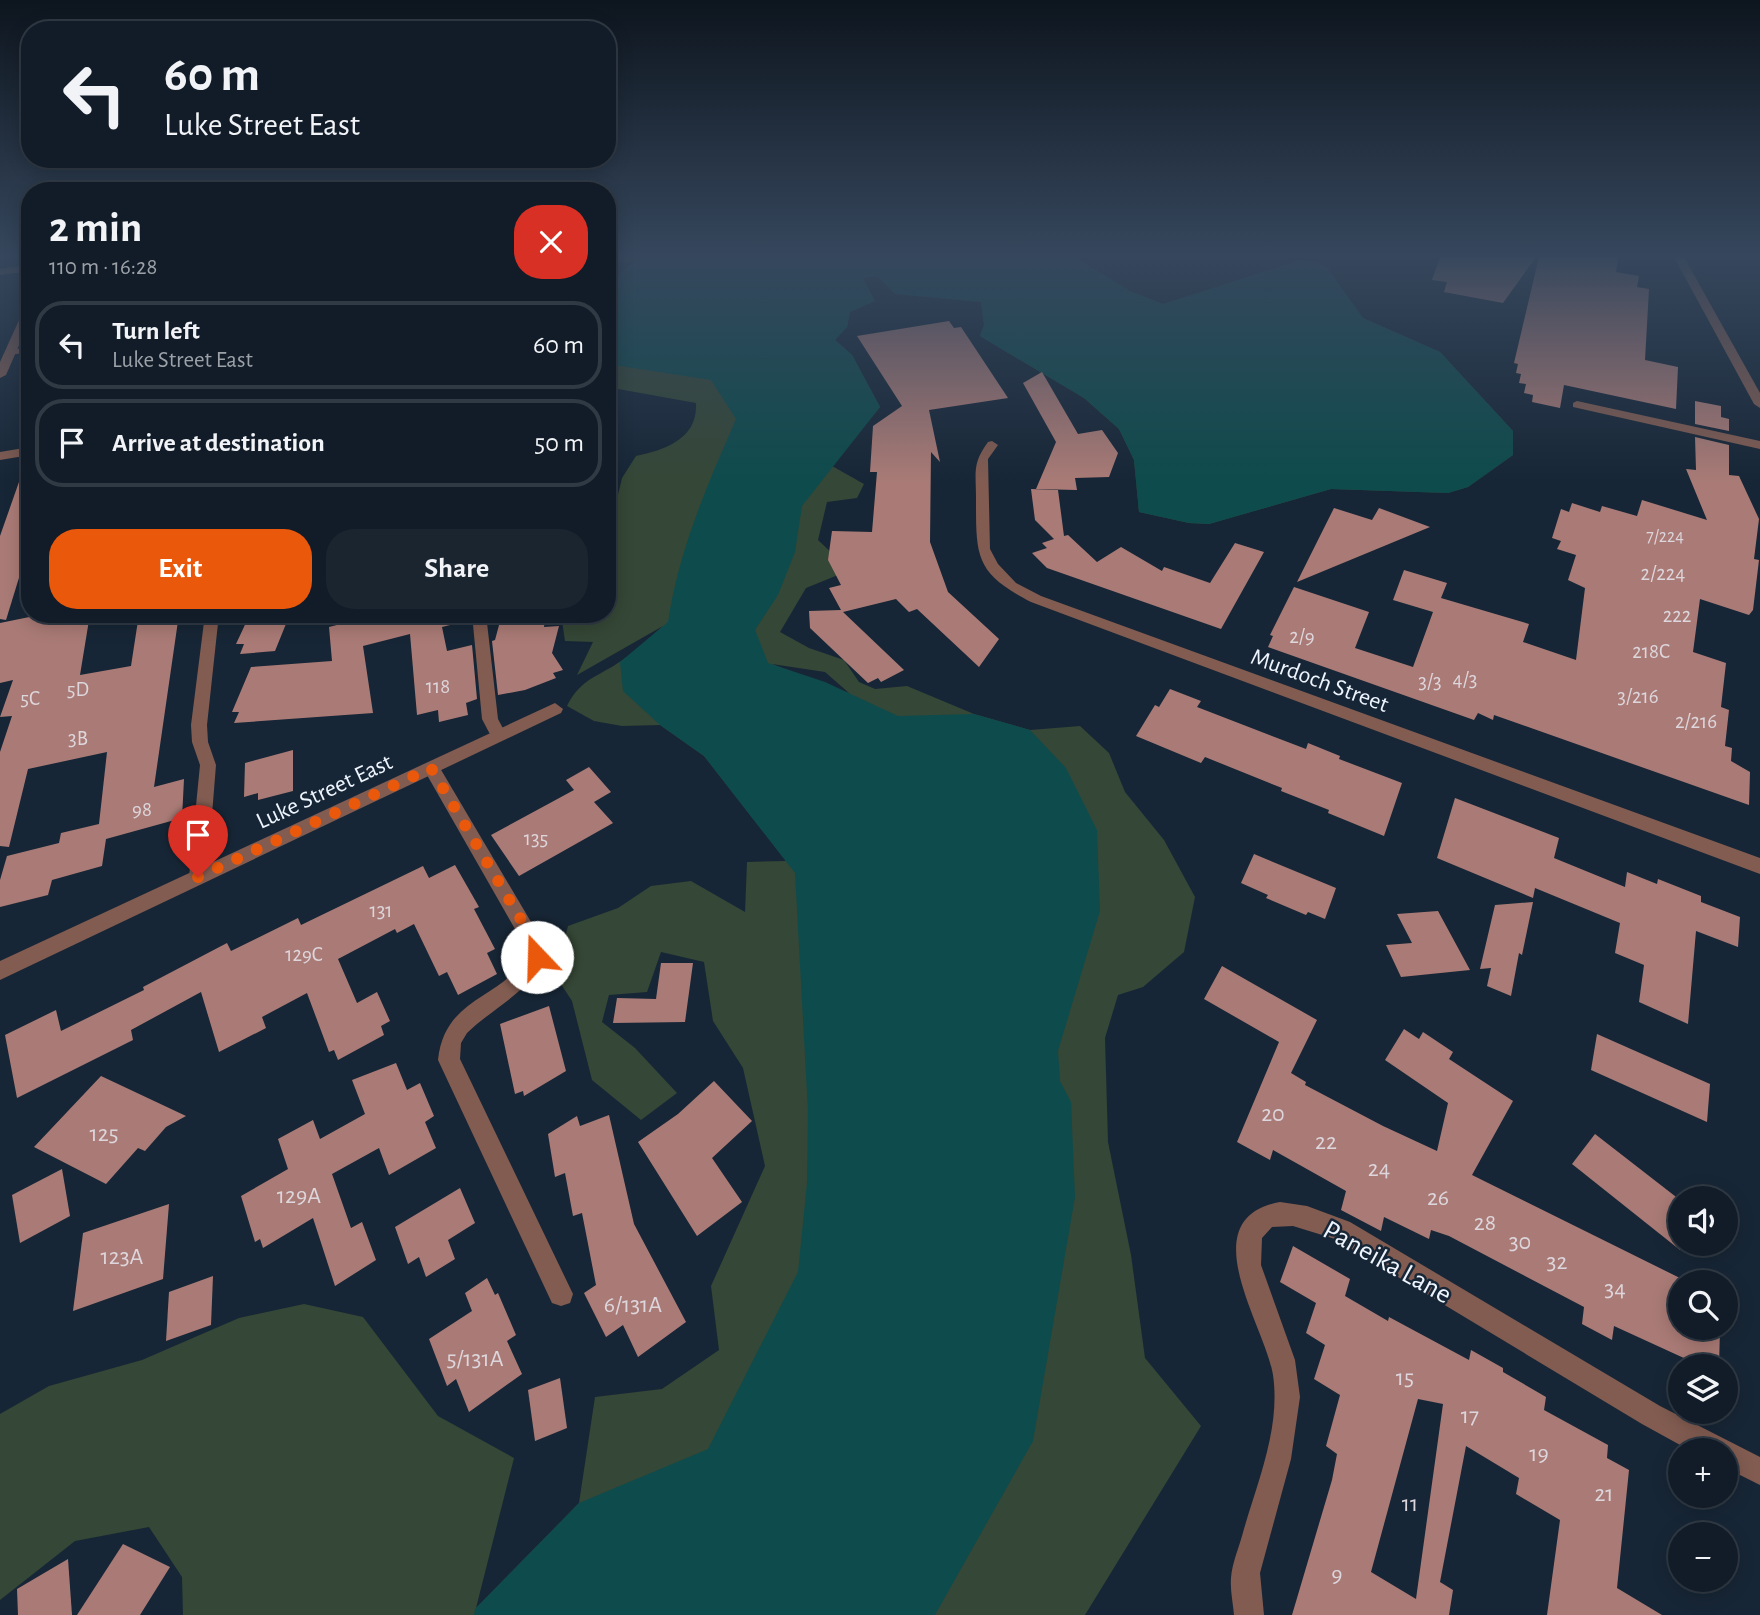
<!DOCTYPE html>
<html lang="en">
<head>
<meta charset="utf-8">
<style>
	body { margin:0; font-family:"Alegreya Sans",sans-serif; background:#1a2530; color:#f1f3f6; height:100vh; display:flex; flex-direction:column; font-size:26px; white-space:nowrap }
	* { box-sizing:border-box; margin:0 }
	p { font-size:23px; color:#9ca1a8 }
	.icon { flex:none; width:38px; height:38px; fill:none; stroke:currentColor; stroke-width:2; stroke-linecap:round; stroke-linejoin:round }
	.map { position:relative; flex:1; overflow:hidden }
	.sheet { position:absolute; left:21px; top:182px; width:595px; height:441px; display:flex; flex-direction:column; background:#111c28; border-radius:28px; box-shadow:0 4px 18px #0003,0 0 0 2px #303a45 }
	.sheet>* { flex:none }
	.top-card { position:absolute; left:21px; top:21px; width:595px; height:147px; border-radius:28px; box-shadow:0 4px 18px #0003,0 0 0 2px #303a45; background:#111c28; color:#f1f3f6; overflow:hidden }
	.tools { position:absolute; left:1668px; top:1186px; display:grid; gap:14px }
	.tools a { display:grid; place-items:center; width:70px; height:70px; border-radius:50%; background:#111c28; box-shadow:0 4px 18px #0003,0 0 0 2px #303a45; font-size:35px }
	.pin { position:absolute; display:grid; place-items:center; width:60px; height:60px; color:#fff; margin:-72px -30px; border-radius:50% 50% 50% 0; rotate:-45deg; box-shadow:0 0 7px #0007 }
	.pin .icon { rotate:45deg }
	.me { position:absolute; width:77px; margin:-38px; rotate:339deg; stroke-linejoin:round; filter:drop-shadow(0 0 5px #0008) }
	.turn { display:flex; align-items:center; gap:24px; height:147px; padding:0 28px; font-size:32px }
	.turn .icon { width:91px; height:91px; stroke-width:2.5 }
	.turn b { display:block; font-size:49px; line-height:60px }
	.round { display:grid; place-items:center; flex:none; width:74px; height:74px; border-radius:28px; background:#1a2530 }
	.headline { display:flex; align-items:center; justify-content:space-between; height:119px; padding:0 28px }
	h1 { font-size:42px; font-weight:700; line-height:52px }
	.cta { display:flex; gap:14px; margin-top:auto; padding:14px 28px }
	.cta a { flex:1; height:80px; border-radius:28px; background:#ea580c; color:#fff; font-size:28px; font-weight:700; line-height:80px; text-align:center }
	.cta a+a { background:#1a2530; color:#f1f3f6 }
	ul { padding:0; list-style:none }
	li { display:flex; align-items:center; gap:21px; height:88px; margin:0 14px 10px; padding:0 14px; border:4px solid #303a45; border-radius:28px }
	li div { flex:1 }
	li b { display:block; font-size:26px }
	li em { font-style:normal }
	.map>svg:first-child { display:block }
	.green { fill:#354736; fill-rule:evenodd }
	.water { fill:#0e4b4c }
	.building { fill:#aa7b76; fill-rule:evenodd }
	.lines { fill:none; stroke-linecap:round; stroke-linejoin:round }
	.service { fill:#825c51; fill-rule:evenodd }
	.minor { fill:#825c51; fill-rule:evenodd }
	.route { stroke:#ea580c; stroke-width:12; stroke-dasharray:0 21.6 }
	.labels { text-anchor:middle; stroke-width:5; stroke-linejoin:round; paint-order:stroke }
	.far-number-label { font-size:18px; fill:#ddd6dc }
	.number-label { font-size:21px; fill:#ddd6dc }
	.street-label { font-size:24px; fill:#eef5fe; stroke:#172636 }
	.near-number-label { font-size:24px; fill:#ddd6dc }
	.near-street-label { font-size:28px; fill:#eef5fe; stroke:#172636 }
</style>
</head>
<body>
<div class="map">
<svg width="1760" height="1615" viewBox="0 0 1760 1615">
	<rect width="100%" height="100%" fill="#172636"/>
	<path class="green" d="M 607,257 L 1074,257 L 1130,291 L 1163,304 L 1301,260 L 1319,263 L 1328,269 L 1363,318 L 1440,352 L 1513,431 L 1513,455 L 1468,487 L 1448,493 L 1331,489 L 1209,524 L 1189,523 L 1139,512 L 1134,460 L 1119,429 L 1084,398 L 980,336 L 984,325 L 981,302 L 895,294 L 877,276 L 863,278 L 875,301 L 850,312 L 847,327 L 835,340 L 852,355 L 880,407 L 832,466 L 864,484 L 857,498 L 827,502 L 818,540 L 835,556 L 838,575 L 806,588 L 780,632 L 809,648 L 844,660 L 859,682 L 875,689 L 907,686 L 974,714 L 1030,730 L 1080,726 L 1109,753 L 1125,792 L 1164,840 L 1195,897 L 1184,952 L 1143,987 L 1118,995 L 1105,1038 L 1108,1142 L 1131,1255 L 1145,1358 L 1201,1426 L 1085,1615 L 183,1615 L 182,1577 L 149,1527 L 75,1541 L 0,1600 L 0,1414 L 49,1386 L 142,1360 L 239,1318 L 304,1304 L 363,1317 L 438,1416 L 514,1458 L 476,1608 L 579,1503 L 595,1397 L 662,1389 L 719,1350 L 711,1286 L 765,1166 L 743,1068 L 713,1021 L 704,962 L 661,952 L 647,992 L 609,995 L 602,1022 L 635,1048 L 677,1093 L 641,1120 L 592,1080 L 572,1001 L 555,975 L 568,926 L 618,908 L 651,886 L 691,881 L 745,912 L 747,862 L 786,861 L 704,756 L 660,725 L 622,726 L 594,721 L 567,706 C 581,678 598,677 621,661 C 636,651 649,638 663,626 L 577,675 L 593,642 L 565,641 L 561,614 L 607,614 L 607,518 L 615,507 L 622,478 L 636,456 C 665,450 698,439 696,403 L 607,387 L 609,286 L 635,261 L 607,264 ZM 772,664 L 825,672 L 849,693 Z"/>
	<path class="water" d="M 643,257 L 1074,257 L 1130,291 L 1163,304 L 1301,260 L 1319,263 L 1328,269 L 1363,318 L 1440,352 L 1513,431 L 1513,455 L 1468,487 L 1448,493 L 1331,489 L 1209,524 L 1189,523 L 1139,512 L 1134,460 L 1119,429 L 1084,398 L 980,336 L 984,325 L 981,302 L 895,294 L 877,276 L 863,278 L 875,301 L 850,312 L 847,327 L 835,340 L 852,355 L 880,407 L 802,506 L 795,552 L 778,595 L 755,630 L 768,663 L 825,682 L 898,716 L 974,714 L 1030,730 L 1066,768 L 1097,830 L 1100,911 L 1058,1051 L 1060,1081 L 1071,1102 L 1075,1197 L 1033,1441 L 935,1615 L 474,1615 L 475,1609 L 579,1503 L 708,1449 L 798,1272 L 807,1183 L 808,1111 L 795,873 L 704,756 L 660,725 L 623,691 L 620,662 L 668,622 C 679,549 707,486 736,419 L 711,380 L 607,364 C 607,317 594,282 643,257 Z"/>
	<g class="building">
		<polygon points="1440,257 1536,257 1503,303 1444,292 1447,282 1432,280"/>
		<polygon points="1539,257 1618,257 1616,272 1639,276 1637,287 1649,289 1645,360 1678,367 1676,409 1564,385 1560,408 1532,402 1533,395 1524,393 1526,384 1519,383 1521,374 1516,373 1518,364 1514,363"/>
		<polygon points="949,321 954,328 961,327 967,336 1008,398 929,410 940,462 931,452 930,542 948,592 999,639 979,667 917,609 909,612 896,599 843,612 904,670 881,682 878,678 868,683 810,628 809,611 841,610 829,588 841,585 828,560 832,531 872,532 877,472 870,472 873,426 902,406 857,336"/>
		<polygon points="1042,372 1078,434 1102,430 1118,453 1109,477 1075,478 1077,490 1036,489 1056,442 1023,383"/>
		<polygon points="1695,401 1721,406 1721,417 1729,419 1729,431 1695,424"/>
		<polygon points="1695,437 1729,445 1729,475 1739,476 1759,519 1754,559 1759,560 1753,610 1749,615 1700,599 1693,652 1726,663 1721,707 1729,710 1725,746 1732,748 1731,761 1750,772 1749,805 1494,715 1493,720 1478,713 1474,720 1268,647 1273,636 1270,635 1294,587 1369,612 1355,648 1413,667 1433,612 1393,600 1404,570 1447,583 1441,598 1529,624 1523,642 1576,660 1585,588 1568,580 1576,555 1557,549 1561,541 1552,538 1561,509 1569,512 1572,503 1600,512 1602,506 1637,516 1642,500 1707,520 1686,469 1696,470"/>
		<polygon points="26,462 30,463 30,542 6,620 0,619 0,536"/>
		<polygon points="1031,489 1058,490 1064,536 1068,535 1097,562 1121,547 1162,571 1164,567 1210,583 1235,543 1264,552 1221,629 1047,568 1032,553 1047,548 1042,543 1054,539 1035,520"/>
		<polygon points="1334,508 1372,520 1379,508 1430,527 1297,582"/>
		<polygon points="44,614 90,614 80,675 131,666 139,614 179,614 154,787 184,779 182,818 106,839 102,866 52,880 48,895 0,907 0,880 7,856 59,843 61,833 99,824 107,752 28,769 9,847 0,846 0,752 12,716 0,717 13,680 0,683 0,623"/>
		<polygon points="250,614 290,614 275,651 240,654 244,644 236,644"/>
		<polygon points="380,614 453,614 454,624 442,627 447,651 472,645 477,699 466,703 468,715 439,722 438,710 417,715 410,634 363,646 373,713 234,723 239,712 232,712 251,667 332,661 329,627"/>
		<polygon points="502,614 546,614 544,627 559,626 552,653 563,670 553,673 556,678 525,690 498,695 492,641 495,640"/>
		<polygon points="1170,689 1201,701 1197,707 1306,749 1308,743 1340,756 1339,759 1402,783 1384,836 1328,813 1329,810 1281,791 1282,788 1205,757 1201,763 1136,736 1155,705 1159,707"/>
		<polygon points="293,750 293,791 258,800 258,793 244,797 245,763"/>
		<polygon points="589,767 611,792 594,802 613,823 519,876 491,835 574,790 566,780"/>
		<polygon points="1455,798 1559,838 1554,858 1625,887 1627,872 1657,884 1658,879 1701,896 1701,902 1740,917 1738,947 1696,931 1688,1024 1639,1002 1644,965 1615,953 1620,923 1535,888 1533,898 1437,858"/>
		<polygon points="1254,854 1336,888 1325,919 1308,912 1306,915 1266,898 1268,895 1241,883"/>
		<polygon points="455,865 479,907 474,909 495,949 487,953 497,974 458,995 447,972 439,976 414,924 397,933 395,929 338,959 357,1003 377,992 390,1021 381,1026 384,1035 338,1060 334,1050 329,1052 307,993 262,1017 266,1028 219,1052 201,992 131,1030 133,1040 17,1098 5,1035 56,1010 61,1031 144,990 143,987 227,943 231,951 298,918 301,925 423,866 429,878"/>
		<polygon points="1533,902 1522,955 1519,953 1511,996 1487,986 1491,968 1480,969 1495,905"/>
		<polygon points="1438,911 1470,970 1401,977 1386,945 1412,943 1397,914"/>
		<polygon points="661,963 693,963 685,1022 613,1023 617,998 656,999"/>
		<polygon points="1222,966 1317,1020 1291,1073 1306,1082 1305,1085 1383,1126 1437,1151 1448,1103 1385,1060 1404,1029 1419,1039 1423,1032 1453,1052 1449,1059 1513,1101 1472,1175 1690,1283 1680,1283 1680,1328 1720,1328 1719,1367 1685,1367 1686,1359 1614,1326 1612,1340 1582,1324 1584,1307 1449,1236 1431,1230 1429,1239 1384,1217 1381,1231 1341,1210 1346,1191 1273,1150 1270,1160 1237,1142 1279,1042 1204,999"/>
		<polygon points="549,1006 566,1071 524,1096 523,1091 515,1094 500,1024"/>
		<polygon points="1597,1034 1710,1084 1707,1122 1591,1070"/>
		<polygon points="396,1063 407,1090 420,1083 434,1116 425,1122 436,1148 389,1175 379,1148 332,1174 351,1228 362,1222 376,1260 335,1286 313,1218 263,1248 260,1239 255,1242 241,1196 288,1169 278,1139 313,1120 320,1139 365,1114 352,1080"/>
		<polygon points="101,1076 186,1116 166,1127 145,1151 138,1148 106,1184 34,1147"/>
		<polygon points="714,1081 752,1121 712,1158 742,1202 697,1236 638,1142 678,1114"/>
		<polygon points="609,1115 634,1224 686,1322 638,1357 623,1325 606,1337 584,1293 596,1285 582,1213 573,1216 565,1173 555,1177 548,1134 577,1116 580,1126"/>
		<polygon points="1595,1134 1680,1200 1680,1250 1572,1164"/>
		<polygon points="62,1169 70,1216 20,1243 12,1195"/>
		<polygon points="460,1188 475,1223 448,1240 455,1259 426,1277 419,1257 408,1264 395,1227"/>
		<polygon points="169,1204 163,1279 73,1311 83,1233"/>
		<path d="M 1293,1246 L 1350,1279 L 1345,1296 L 1388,1321 L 1389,1317 L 1469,1360 L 1471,1350 L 1503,1368 L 1503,1372 L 1546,1397 L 1544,1410 L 1608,1445 L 1607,1458 L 1629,1470 L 1617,1588 L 1662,1615 L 1547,1615 L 1560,1520 L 1516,1494 L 1519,1478 L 1466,1446 L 1440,1582 L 1453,1590 L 1449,1615 L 1292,1615 L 1332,1480 L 1337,1454 L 1326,1446 L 1340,1395 L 1314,1379 L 1325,1345 L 1306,1333 L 1316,1303 L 1280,1282 ZM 1418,1399 L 1443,1404 L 1416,1599 L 1371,1572 Z"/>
		<polygon points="213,1276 211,1325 166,1341 169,1292"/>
		<polygon points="487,1278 495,1295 498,1293 516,1335 507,1341 522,1374 469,1412 456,1379 447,1386 429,1339 472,1311 465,1293"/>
		<polygon points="560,1378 567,1428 535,1441 528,1390"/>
		<polygon points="123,1544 170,1567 140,1615 77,1615"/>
		<polygon points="68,1559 72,1615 18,1615 17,1589"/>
	</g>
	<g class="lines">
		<g class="service">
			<polygon points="30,265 30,271 0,275 0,269"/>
			<polygon points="30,346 30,352 10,355 5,352"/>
			<polygon points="1577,401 1760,441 1760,449 1573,407 1573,403"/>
			<polygon points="30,447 30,455 0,460 0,452"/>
			<polygon points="205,614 219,614 207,725 208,742 216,765 207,877 205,882 198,885 191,882 189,877 200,765 192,742 191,725"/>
			<polygon points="472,614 486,614 498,719 507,736 499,742 493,740 482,719"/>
			<path d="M 431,762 L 437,763 L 547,949 C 533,992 497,1004 467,1033 L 461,1043 L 460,1059 L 573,1294 L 570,1303 L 561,1306 L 552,1303 L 438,1060 C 445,992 511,999 527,950 L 423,768 Z"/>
		</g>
		<g class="minor">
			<polygon points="1674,257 1684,257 1760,393 1760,408 1754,404"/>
			<polygon points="30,304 30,320 6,375 0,378 0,362 25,307"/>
			<path d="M 992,441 L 998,445 L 988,459 L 990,549 L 998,564 L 1016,583 L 1041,596 L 1760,858 L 1760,874 L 1031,602 C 975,573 976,557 976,498 C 976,472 972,464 988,442 Z"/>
			<polygon points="555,703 563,709 561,713 0,980 0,961"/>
			<path d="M 1280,1202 L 1307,1206 L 1350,1222 L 1660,1406 L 1760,1457 L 1760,1485 L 1726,1468 L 1726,1451 L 1691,1451 L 1642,1424 L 1335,1239 L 1293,1226 L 1272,1227 L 1262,1238 L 1261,1265 L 1295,1360 L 1300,1397 L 1291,1459 L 1260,1573 L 1264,1615 L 1234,1615 C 1233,1603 1230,1590 1231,1578 C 1232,1564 1238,1550 1242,1536 C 1256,1485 1281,1430 1273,1375 C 1265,1325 1190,1219 1280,1202 Z"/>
		</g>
	</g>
	<linearGradient id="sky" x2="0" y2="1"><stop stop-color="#0d151e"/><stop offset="0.53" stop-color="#36475d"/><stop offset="1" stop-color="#36475d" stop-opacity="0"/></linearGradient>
	<rect width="1760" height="483" fill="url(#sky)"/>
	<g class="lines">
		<polyline class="route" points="198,877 431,768 535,943 537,957"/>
	</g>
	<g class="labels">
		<g class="far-number-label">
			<text x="1665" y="542">7/224</text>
		</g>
		<g class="number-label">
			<text x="1663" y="580">2/224</text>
			<text x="1677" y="622">222</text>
			<text x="1302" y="643">2/9</text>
			<text x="1651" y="658">218C</text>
			<text x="1465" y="686">4/3</text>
			<text x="1430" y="688">3/3</text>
			<text x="438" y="693">118</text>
			<text x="78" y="696">5D</text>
			<text x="1638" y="703">3/216</text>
			<text x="30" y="705">5C</text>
			<text x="1696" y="728">2/216</text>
			<text x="78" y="745">3B</text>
			<text x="142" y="816">98</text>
			<text x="536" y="845">135</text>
			<text x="381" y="917">131</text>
			<text x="304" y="961">129C</text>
		</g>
		<g class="street-label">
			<text transform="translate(1320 680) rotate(20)" y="8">Murdoch Street</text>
			<text transform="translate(324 791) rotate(-25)" y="8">Luke Street East</text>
		</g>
		<g class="near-number-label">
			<text x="1273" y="1121">20</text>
			<text x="104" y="1141">125</text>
			<text x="1326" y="1149">22</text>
			<text x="1379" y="1176">24</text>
			<text x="299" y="1203">129A</text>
			<text x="1438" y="1205">26</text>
			<text x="1485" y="1230">28</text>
			<text x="1520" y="1249">30</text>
			<text x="122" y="1264">123A</text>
			<text x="1557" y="1269">32</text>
			<text x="1615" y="1296">34</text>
			<text x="633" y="1312">6/131A</text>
			<text x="475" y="1366">5/131A</text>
			<text x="1405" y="1385">15</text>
			<text x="1470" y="1423">17</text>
			<text x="1539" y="1461">19</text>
			<text x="1604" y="1501">21</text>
			<text x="1410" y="1511">11</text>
			<text x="1337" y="1582">9</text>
		</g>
		<g class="near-street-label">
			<text transform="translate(1388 1261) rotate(29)" y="10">Paneika Lane</text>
		</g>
	</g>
</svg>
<div class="tools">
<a><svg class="icon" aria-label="sound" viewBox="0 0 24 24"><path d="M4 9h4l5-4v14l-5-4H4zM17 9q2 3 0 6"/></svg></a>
<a><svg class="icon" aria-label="search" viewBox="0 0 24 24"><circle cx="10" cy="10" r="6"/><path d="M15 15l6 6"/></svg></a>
<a><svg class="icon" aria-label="layers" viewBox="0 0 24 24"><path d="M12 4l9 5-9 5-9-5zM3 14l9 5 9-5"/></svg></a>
<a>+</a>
<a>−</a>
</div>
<div class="pin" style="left:198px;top:877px;background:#d93025"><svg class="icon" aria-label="arrive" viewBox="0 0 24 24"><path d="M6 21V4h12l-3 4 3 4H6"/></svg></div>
<svg class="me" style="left:537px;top:957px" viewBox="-20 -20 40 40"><circle r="19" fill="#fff"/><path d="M0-13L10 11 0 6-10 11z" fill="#ea580c"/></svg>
<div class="top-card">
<div class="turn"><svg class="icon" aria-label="left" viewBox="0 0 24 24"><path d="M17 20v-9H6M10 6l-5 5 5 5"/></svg><div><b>60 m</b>Luke Street East</div></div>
</div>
<section class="sheet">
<div class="headline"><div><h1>2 min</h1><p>110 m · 16:28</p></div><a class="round" style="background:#d93025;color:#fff"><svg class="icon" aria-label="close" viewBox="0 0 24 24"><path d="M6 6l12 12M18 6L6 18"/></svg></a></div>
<ul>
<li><svg class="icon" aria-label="left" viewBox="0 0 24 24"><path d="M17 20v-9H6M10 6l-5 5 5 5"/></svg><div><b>Turn left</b><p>Luke Street East</p></div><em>60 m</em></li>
<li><svg class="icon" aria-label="arrive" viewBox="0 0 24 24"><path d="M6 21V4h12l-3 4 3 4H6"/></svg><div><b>Arrive at destination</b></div><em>50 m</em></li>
</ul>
<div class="cta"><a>Exit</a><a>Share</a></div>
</section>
</div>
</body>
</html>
